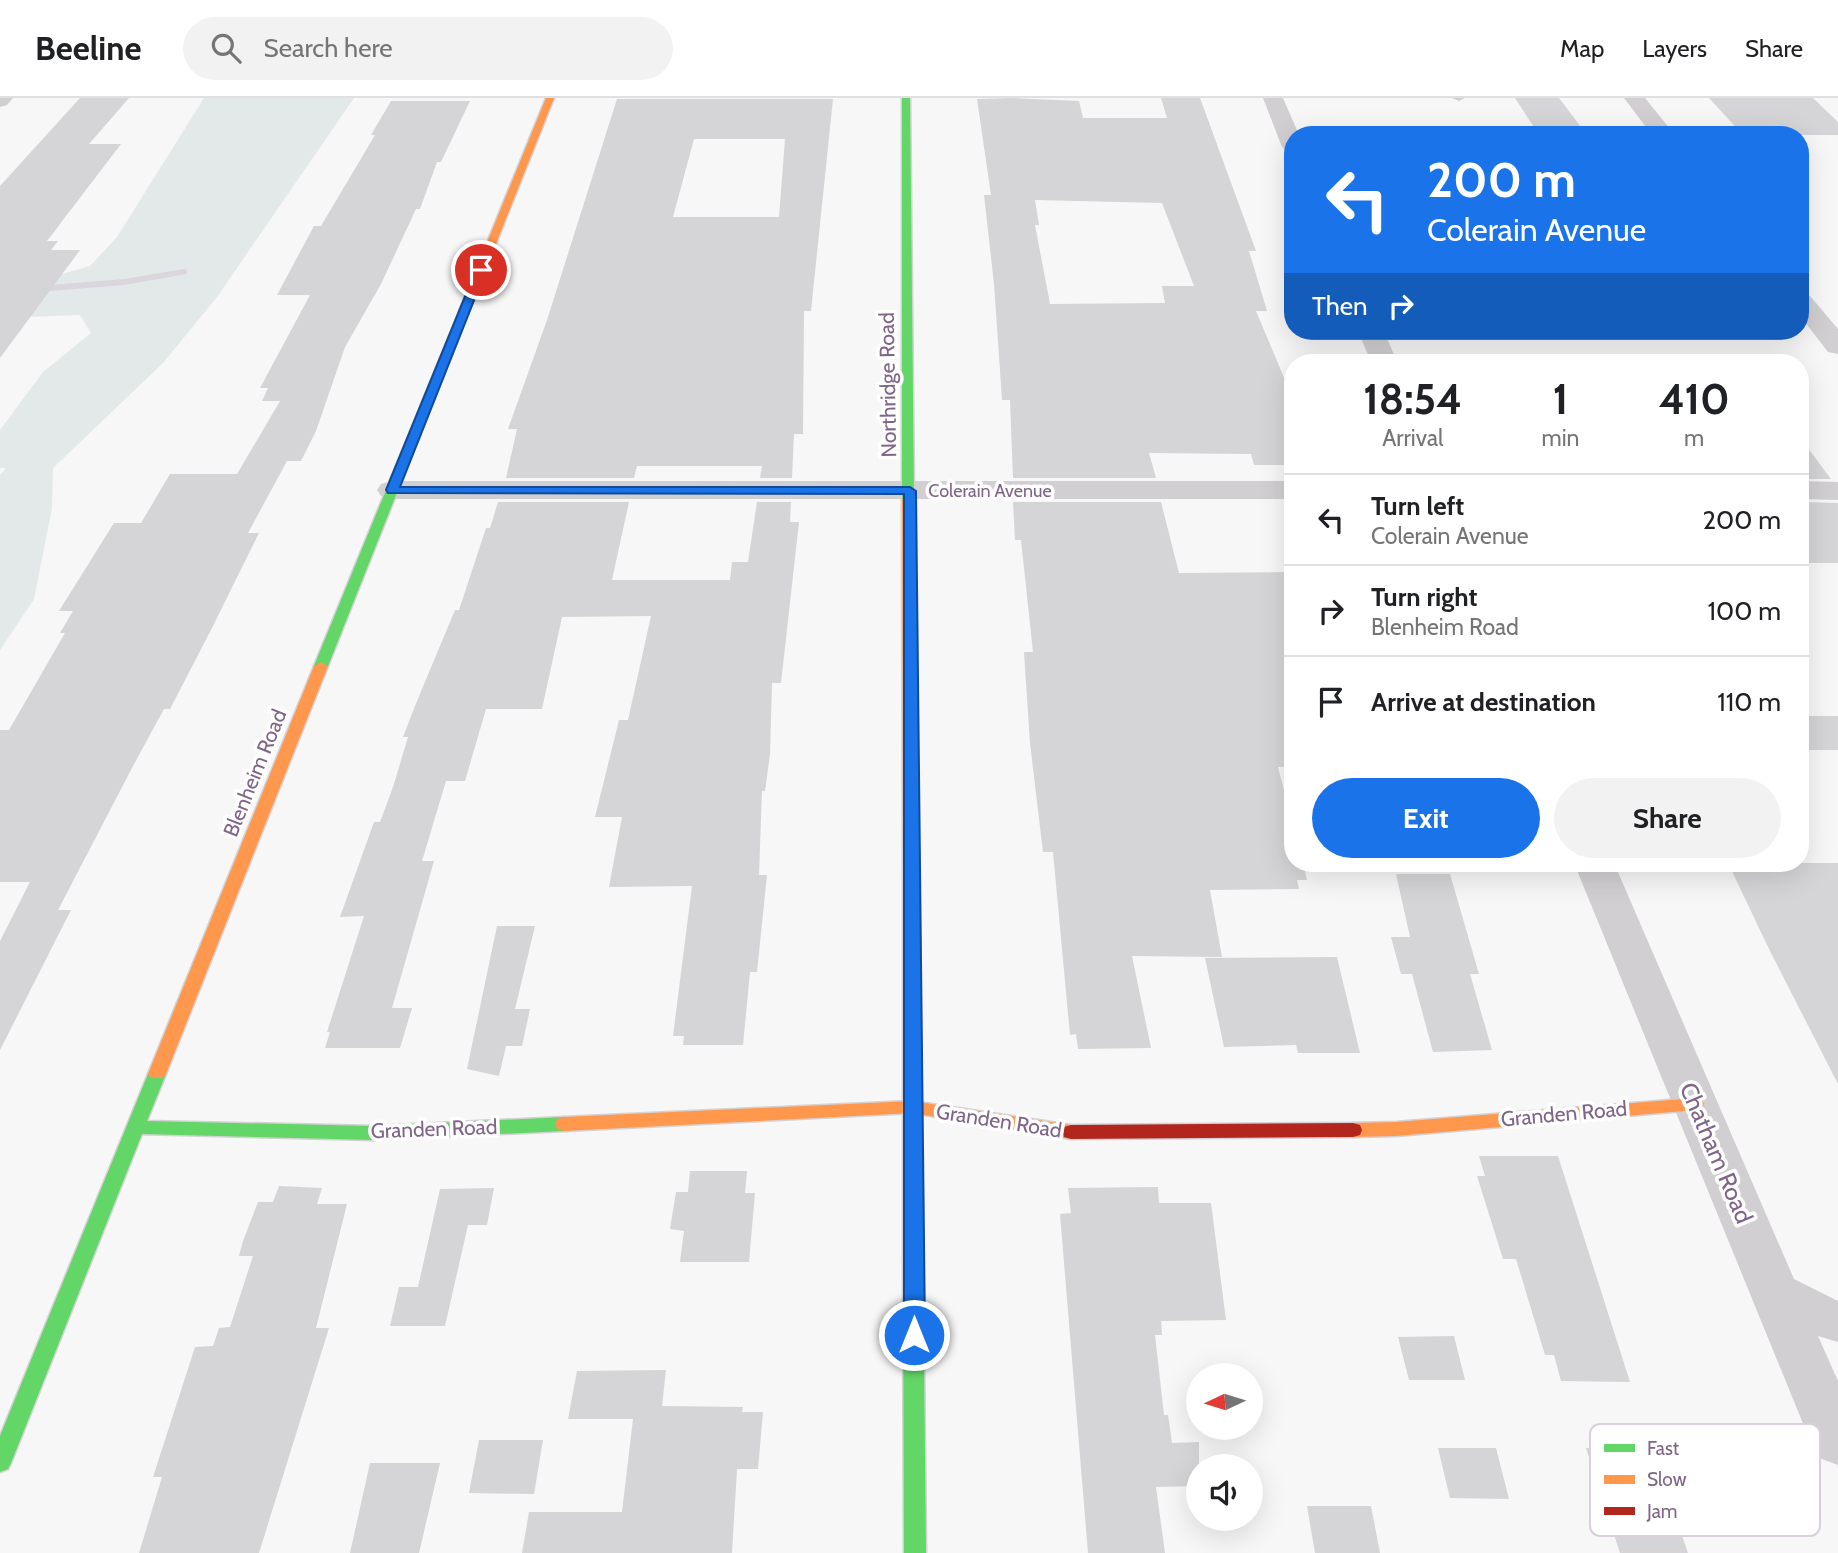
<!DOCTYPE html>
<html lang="en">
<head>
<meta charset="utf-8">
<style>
	body { margin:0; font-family:Cabin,sans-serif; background:#f2f2f2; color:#202124; height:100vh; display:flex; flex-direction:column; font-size:26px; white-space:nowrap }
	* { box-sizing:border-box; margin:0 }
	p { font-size:23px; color:#757577 }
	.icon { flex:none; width:38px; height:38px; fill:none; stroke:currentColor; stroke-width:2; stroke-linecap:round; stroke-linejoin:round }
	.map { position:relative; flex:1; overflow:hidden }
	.side { position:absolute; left:1284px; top:256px; width:525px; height:518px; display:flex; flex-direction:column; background:#fff; border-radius:28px; box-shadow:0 7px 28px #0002 }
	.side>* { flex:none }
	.banner { position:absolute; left:1284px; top:28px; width:525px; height:214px; border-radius:28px; box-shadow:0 7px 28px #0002; background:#1a73e8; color:#fff; overflow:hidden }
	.needle { width:46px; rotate:266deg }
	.buttons { position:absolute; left:1186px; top:1265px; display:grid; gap:14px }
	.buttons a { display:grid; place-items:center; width:77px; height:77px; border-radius:50%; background:#fff; box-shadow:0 7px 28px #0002; font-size:35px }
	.pin { position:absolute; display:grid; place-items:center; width:60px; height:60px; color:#fff; margin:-30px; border:4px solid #fff; border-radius:50%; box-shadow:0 2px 7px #0007 }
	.me { position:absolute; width:77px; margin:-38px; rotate:0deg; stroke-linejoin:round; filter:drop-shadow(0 0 5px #0008) }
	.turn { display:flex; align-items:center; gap:24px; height:147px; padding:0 28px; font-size:32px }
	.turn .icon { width:91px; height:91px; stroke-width:2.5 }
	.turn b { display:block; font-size:49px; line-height:60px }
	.then { display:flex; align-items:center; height:66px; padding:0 28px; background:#0003; gap:14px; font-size:26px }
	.eta { display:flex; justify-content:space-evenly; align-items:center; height:119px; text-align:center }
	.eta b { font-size:42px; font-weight:800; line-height:49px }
	.action { display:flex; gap:14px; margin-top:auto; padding:14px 28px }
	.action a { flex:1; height:80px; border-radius:42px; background:#1a73e8; color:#fff; font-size:28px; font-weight:800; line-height:80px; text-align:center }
	.action a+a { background:#f2f2f2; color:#202124 }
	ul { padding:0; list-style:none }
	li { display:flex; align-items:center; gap:21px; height:91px; padding:0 28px; border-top:2px solid #e0e0e0 }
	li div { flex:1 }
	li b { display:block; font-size:26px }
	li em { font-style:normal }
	header { display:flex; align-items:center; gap:42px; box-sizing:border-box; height:98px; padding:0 35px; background:#fff; border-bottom:2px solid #e0e0e0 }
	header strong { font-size:33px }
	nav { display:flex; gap:38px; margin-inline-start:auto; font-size:24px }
	.search { width:490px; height:63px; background:#f2f2f2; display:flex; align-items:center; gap:18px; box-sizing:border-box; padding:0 24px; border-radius:38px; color:#757577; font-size:26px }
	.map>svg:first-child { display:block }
	.green { fill:#e3e9e8 }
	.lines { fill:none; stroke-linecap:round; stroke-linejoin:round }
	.stream { fill:#dbd5de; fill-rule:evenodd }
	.building { fill:#d5d4d6; fill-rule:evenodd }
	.fast-casing { stroke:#d4d2d5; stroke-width:3 }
	.slow-casing { stroke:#d4d2d5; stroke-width:3 }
	.jam-casing { stroke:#d4d2d5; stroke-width:3 }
	.lane { fill:#d1cfd1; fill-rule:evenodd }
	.street { fill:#d1cfd1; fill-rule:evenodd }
	.fast { fill:#63d668; fill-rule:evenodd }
	.slow { fill:#ff974d; fill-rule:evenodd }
	.jam { fill:#b3261e; fill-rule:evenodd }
	.route { fill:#1a73e8; stroke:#114b97; stroke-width:2 }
	.labels { text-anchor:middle; stroke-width:7; stroke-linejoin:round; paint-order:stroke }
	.far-street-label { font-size:18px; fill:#806489; stroke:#fff }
	.street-label { font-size:21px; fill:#806489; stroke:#fff }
	.near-street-label { font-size:24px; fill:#806489; stroke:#fff }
	.key { fill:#fff; stroke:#d9d0dc; stroke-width:2 }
	.key-label { font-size:19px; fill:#806489 }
</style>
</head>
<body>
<header>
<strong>Beeline</strong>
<div class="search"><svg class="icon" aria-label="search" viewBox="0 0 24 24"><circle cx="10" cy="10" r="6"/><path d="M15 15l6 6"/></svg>Search here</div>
<nav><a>Map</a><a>Layers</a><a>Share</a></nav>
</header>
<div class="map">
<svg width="1838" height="1455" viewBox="0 0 1838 1455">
	<rect width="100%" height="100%" fill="#f6f7f6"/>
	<polygon class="green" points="204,0 354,0 217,199 163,265 53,370 52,410 34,501 0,552 0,377 6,370 0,370 0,332 43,274 91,235 80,217 0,220 41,182 90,168 117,139"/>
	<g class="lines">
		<polygon class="stream" points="184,171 187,172 187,176 124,187 0,197 0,191 124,181"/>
	</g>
	<g class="building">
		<polygon points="80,0 129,0 89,46 121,46 47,143 58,143 51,152 80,152 0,260 0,88"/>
		<path d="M 1012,0 L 1079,3 L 1083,20 L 1167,20 L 1161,0 L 1200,0 L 1256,153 L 1249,153 L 1267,213 L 1256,213 L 1285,282 L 1293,282 L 1293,367 L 1254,367 L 1251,356 L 1149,355 L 1156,380 L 1013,380 L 1010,302 L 1002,302 L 994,186 L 984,97 L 991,97 L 977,1 ZM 1035,102 L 1162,105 L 1194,188 L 1162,188 L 1165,205 L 1050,206 L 1035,127 L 1039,127 Z"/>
		<polygon points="1515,0 1559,0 1587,37 1539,37"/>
		<polygon points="1709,0 1813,0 1838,24 1838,37 1743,37"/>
		<path d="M 617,1 L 833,1 L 811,213 L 804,213 L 803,336 L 794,336 L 792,380 L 760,380 L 762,368 L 637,368 L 634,380 L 506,380 L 517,331 L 508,331 L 547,222 ZM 694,41 L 785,41 L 779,119 L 673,119 Z"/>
		<polygon points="391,3 470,3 441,64 437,64 420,111 416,111 381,186 345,249 316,333 301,363 287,363 248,435 259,435 212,530 170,611 164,611 133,668 58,812 71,812 0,952 0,843 30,784 0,784 0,632 9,632 65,535 60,535 73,513 59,513 114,425 141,425 170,376 237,376 280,303 262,303 268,290 260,290 310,197 277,197 314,128 321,128 375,37 371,37"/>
		<polygon points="1801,341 1831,381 1801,381"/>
		<polygon points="498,404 629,404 612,482 730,482 732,464 748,464 757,404 791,404 790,424 799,424 781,585 772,585 770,656 765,693 762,693 759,777 767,777 757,874 750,874 743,947 683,947 684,938 673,938 692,788 609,789 622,719 595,719 619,622 628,622 651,518 562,519 542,611 486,611 465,683 446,683 422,763 434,763 392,910 412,910 400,950 325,950 330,934 327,934 364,818 340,819 374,724 380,724 393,689 408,639 403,639 417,603 455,512 459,512 486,430 490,430"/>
		<polygon points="1013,404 1161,404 1179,475 1293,474 1293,620 1284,621 1293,669 1278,669 1293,728 1293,765 1303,765 1307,782 1297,782 1299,791 1210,792 1222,859 1132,858 1151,950 1078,951 1076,936 1070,937 1053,754 1043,754 1030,645 1024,554 1033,554 1021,442 1015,442"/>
		<polygon points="1801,404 1838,405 1838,465 1801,465"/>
		<rect x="1801" y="618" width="37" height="34"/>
		<polygon points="1728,765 1838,765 1838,986 1770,853"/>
		<polygon points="1396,776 1450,776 1479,876 1470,876 1492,952 1433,954 1412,876 1401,876 1391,839 1410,839"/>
		<polygon points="497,828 535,828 515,911 530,911 522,948 506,948 499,978 467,971"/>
		<polygon points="1337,859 1360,955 1298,955 1296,947 1224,949 1205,860"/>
		<polygon points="1479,1058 1558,1058 1630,1284 1561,1283 1554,1257 1545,1257 1516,1161 1503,1161 1477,1078 1485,1078"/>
		<polygon points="690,1073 747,1073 745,1095 755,1095 749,1164 680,1164 684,1133 670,1131 676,1094 688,1094"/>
		<polygon points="279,1088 322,1090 317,1106 347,1106 316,1230 329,1230 259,1455 139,1455 162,1379 153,1379 195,1249 213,1248 219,1230 230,1229 253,1158 239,1158 243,1143 258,1104 273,1104"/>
		<polygon points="1158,1089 1159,1105 1211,1105 1226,1222 1161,1223 1162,1237 1155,1237 1164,1317 1168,1317 1172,1345 1199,1344 1199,1388 1156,1389 1165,1455 1088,1455 1060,1116 1071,1115 1068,1090"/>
		<polygon points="494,1090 487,1127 468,1127 445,1228 390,1228 399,1189 418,1189 440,1091"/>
		<polygon points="1454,1238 1465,1282 1409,1282 1398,1239"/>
		<polygon points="666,1272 662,1308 743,1309 742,1314 763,1314 758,1371 737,1371 732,1455 522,1455 529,1414 622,1414 633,1321 568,1321 577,1273"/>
		<polygon points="479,1342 543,1342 534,1396 469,1395"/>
		<polygon points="1438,1350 1496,1350 1509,1401 1450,1400"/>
		<polygon points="1586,1350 1652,1350 1688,1455 1620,1455"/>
		<polygon points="370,1365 440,1365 419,1455 350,1455"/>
		<polygon points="1307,1408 1371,1408 1380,1455 1315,1455"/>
	</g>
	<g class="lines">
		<defs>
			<g id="fast">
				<polygon points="902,0 910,0 914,401 908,405 902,401"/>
				<polygon points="461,209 470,211 328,568 326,571 316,571 314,568"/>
				<polygon points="157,970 163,972 166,976 147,1023 373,1028 564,1019 571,1021 573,1026 571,1031 564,1033 373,1042 142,1036 11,1365 8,1371 0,1374 0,1338 148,976 151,972"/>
				<polygon points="913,1156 920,1158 923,1163 926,1455 904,1455 903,1163 906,1158"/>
			</g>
			<g id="slow">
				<polygon points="546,0 554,0 470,211 461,213 460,211"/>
				<polygon points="908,397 914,401 919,777 911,782 903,777 902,401"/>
				<polygon points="321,564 328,568 166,976 163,980 151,980 148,976 314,568"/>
				<polygon points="1695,1000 1702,1001 1704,1006 1702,1011 1695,1012 1396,1038 1353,1039 1346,1037 1344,1032 1346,1027 1353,1025 1396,1024"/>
				<polygon points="912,1003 1071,1027 1078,1029 1080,1034 1078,1039 1071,1041 912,1015 564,1033 557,1031 555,1026 557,1021 564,1019"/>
			</g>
			<g id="jam">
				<polygon points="911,772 919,777 923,1163 920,1168 913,1170 906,1168 903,1163 903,777"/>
				<polygon points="1353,1025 1360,1027 1362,1032 1360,1037 1353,1039 1071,1041 1064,1039 1062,1034 1064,1029 1071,1027"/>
			</g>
		</defs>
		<use href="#fast" class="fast-casing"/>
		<use href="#slow" class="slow-casing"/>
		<use href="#jam" class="jam-casing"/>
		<polygon class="lane" points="1452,0 1465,0 1459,3"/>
		<g class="street">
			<polygon points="0,0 13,0 7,7 0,9"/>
			<polygon points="1263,0 1283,0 1299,37 1293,37 1293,56 1282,49"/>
			<polygon points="1624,0 1645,0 1675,37 1652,37"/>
			<polygon points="1801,195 1810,198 1838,231 1838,256 1828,254 1801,219"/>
			<polygon points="1358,233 1384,233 1397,264 1371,264"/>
			<polygon points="392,383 1293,383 1293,401 392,401 381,398 377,392 381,386"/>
			<polygon points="1801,383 1838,384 1838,402 1801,401"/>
			<polygon points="1574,765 1614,765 1794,1181 1838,1203 1838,1244 1818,1238 1838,1283 1838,1367 1819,1360 1811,1345"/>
		</g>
		<use href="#fast" class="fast"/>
		<use href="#slow" class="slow"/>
		<use href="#jam" class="jam"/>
	</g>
	<polygon class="route" points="477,169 486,172 400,389 910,389 916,393 925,1237 921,1243 907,1243 904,1237 904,396 388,395 386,392"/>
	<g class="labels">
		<g class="far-street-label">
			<text x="990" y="399">Colerain Avenue</text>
		</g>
		<g class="street-label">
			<text transform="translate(888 287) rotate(-91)" y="7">Northridge Road</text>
			<text transform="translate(255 675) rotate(-68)" y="7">Blenheim Road</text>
			<text transform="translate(1564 1016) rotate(-5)" y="7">Granden Road</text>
			<text transform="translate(999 1023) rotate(9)" y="7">Granden Road</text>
			<text transform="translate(434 1031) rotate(-2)" y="7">Granden Road</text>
		</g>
		<g class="near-street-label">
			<text transform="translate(1716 1055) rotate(67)" y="8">Chatham Road</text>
		</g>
	</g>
	<rect x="1590" y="1326" width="230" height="112" rx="10" class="key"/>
	<rect x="1604" y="1346" width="31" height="8" fill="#63d668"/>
	<rect x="1604" y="1377" width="31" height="9" fill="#ff974d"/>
	<rect x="1604" y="1409" width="31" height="8" fill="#b3261e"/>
	<g class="key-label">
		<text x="1647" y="1357">Fast</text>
		<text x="1647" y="1388">Slow</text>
		<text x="1647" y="1420">Jam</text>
	</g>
</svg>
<div class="buttons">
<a><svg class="needle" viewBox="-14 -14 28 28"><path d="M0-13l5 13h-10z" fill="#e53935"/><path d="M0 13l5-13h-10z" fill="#757577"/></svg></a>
<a><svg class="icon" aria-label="sound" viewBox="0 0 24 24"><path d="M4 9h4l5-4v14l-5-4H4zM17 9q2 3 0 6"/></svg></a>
</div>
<div class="pin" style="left:481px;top:172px;background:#d93025"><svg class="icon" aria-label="arrive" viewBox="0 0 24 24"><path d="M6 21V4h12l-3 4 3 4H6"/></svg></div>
<svg class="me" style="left:914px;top:1237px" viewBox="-20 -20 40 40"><circle r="17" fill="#1a73e8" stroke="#fff" stroke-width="3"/><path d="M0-11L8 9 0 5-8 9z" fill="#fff"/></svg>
<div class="banner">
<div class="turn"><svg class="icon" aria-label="left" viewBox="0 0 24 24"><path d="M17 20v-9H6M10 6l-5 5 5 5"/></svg><div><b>200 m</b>Colerain Avenue</div></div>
<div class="then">Then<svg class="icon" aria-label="right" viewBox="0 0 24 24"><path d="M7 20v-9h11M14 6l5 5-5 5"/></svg></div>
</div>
<section class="side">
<div class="eta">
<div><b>18:54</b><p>Arrival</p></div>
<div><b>1</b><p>min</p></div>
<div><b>410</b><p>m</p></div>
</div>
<ul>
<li><svg class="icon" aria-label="left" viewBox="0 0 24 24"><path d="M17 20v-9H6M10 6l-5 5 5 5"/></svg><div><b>Turn left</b><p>Colerain Avenue</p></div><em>200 m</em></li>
<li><svg class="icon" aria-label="right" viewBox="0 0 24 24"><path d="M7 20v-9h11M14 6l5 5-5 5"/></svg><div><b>Turn right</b><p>Blenheim Road</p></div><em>100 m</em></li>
<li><svg class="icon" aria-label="arrive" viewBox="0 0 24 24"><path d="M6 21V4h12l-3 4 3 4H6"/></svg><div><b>Arrive at destination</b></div><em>110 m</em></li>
</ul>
<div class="action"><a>Exit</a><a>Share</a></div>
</section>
</div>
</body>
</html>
